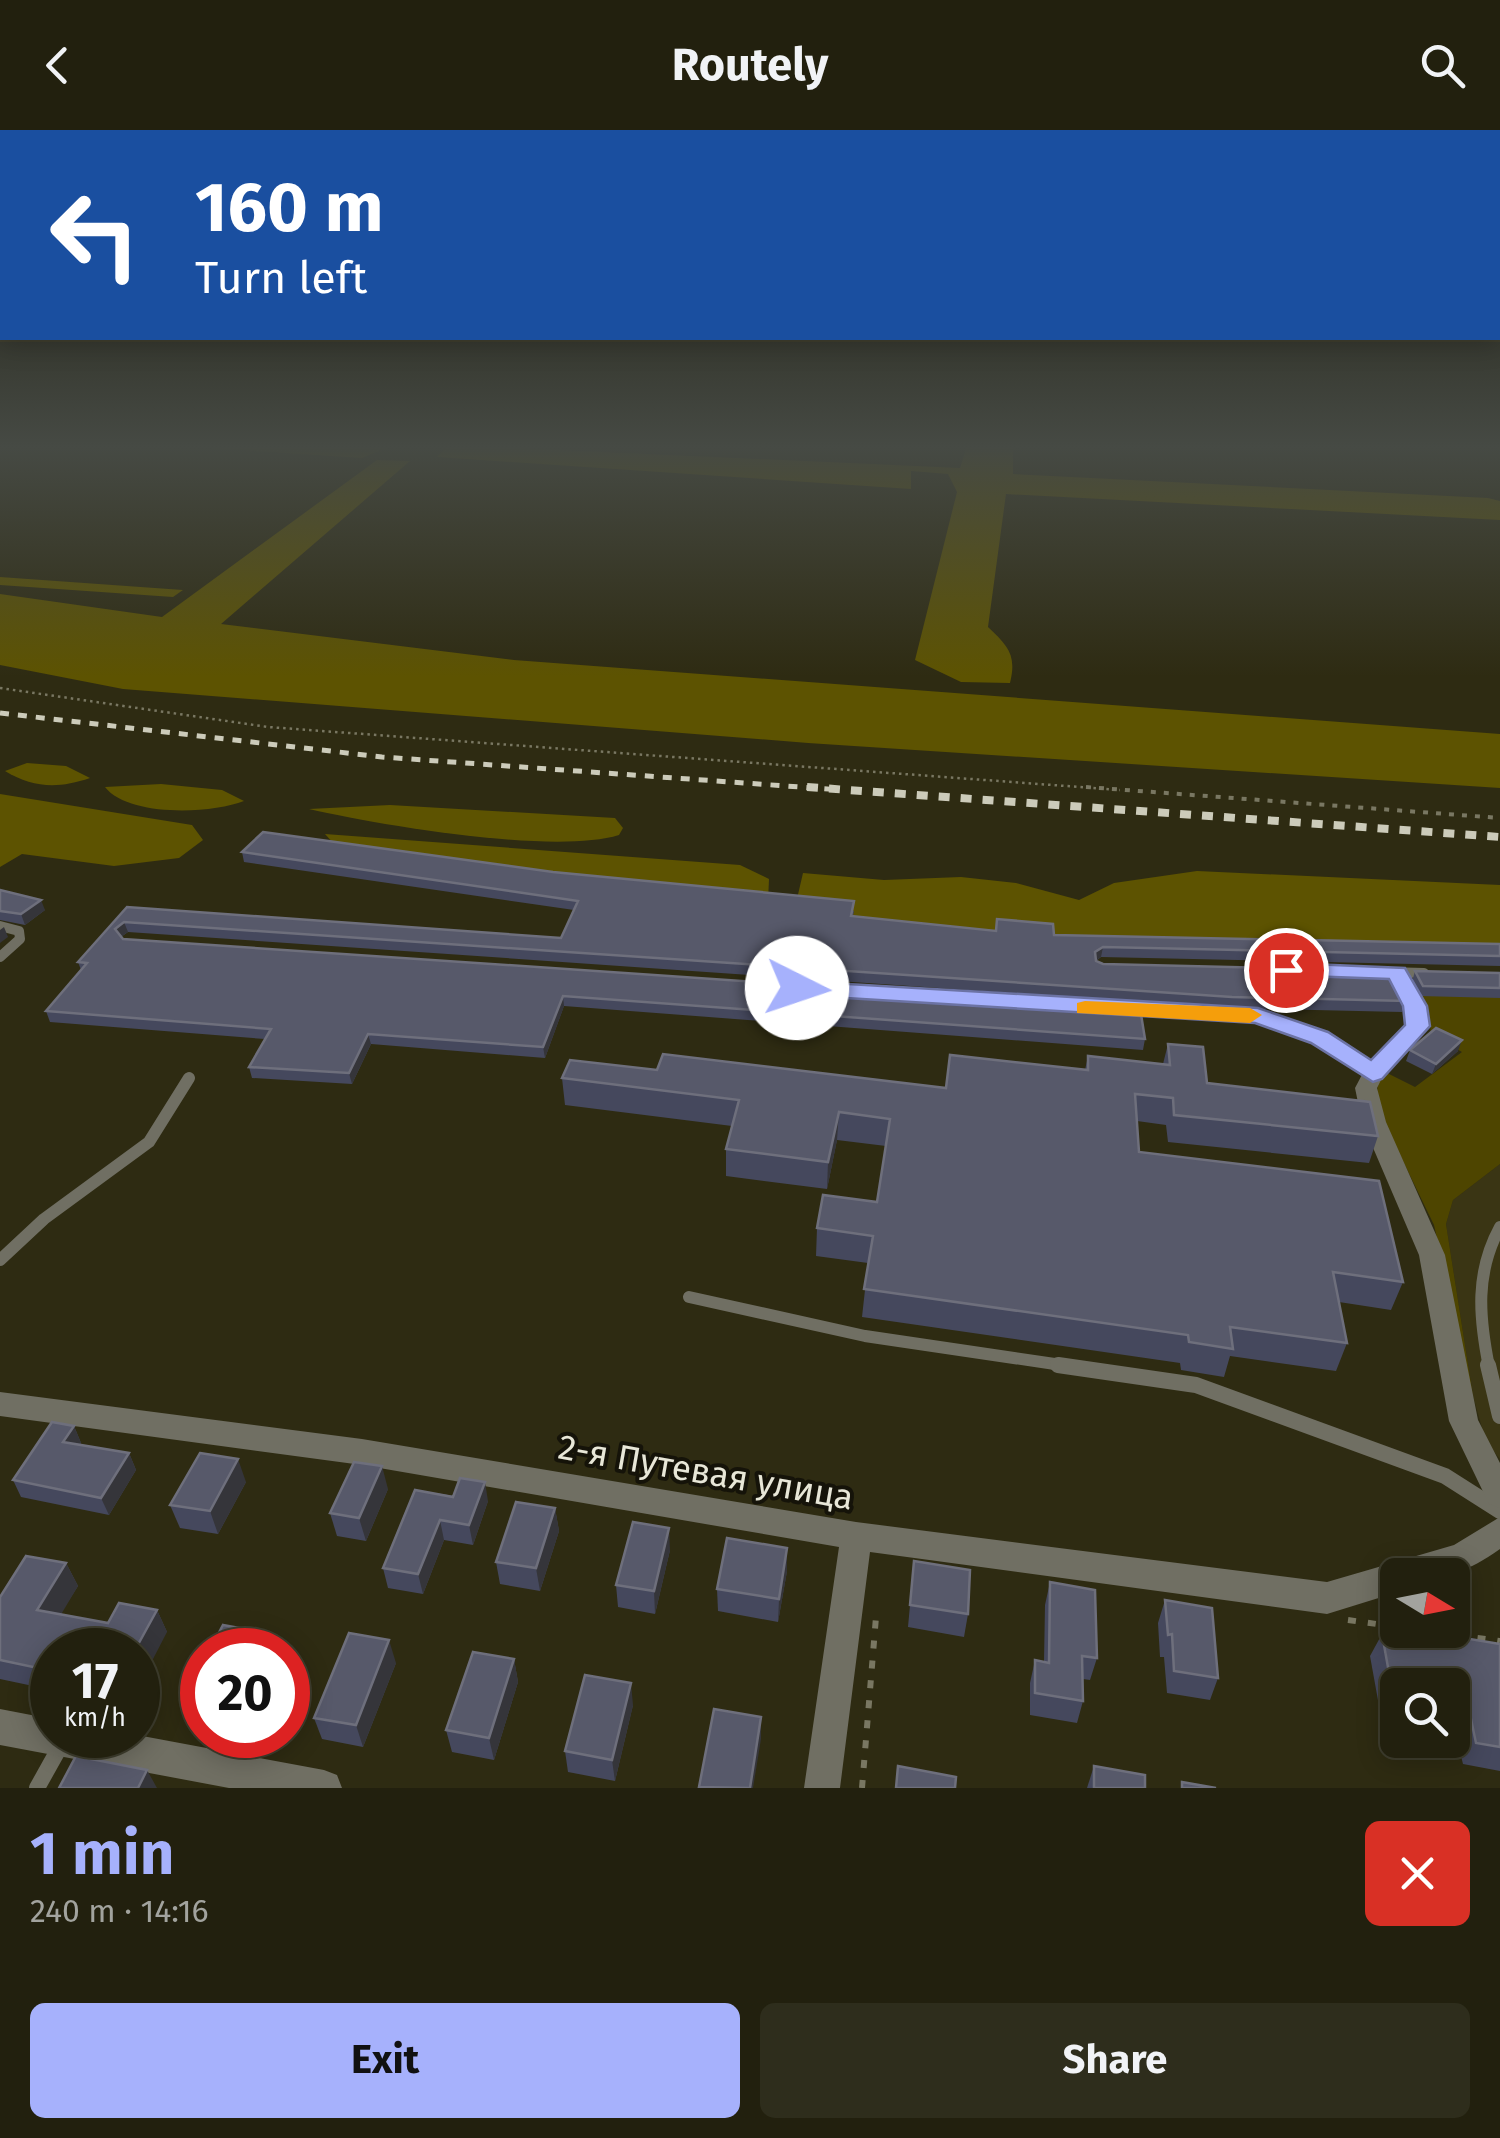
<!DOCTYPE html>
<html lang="en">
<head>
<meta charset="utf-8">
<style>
	body { margin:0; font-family:"Fira Sans",sans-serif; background:#2e2d1c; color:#f1f3f6; height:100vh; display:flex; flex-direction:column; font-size:38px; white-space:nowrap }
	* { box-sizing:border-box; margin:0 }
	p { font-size:32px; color:#a2a39e }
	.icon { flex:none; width:55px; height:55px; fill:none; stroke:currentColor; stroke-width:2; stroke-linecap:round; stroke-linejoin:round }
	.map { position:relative; height:1658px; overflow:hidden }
	.details { display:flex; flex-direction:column; background:#22200e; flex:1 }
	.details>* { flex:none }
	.banner { position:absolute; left:0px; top:0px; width:1500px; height:210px; box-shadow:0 5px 25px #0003,0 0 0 2px #3f3e2e; background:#1a4fa0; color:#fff; overflow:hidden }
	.needle { width:65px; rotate:100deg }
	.controls { position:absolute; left:1380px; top:1428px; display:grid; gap:20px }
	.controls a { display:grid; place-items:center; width:90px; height:90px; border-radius:15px; background:#22200e; box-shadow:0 5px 25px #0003,0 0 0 2px #3f3e2e; font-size:50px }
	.speed { position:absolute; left:30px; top:1498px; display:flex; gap:20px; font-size:50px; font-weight:700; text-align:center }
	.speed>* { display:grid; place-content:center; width:130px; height:130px; border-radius:50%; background:#22200e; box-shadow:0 5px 25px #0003,0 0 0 2px #3f3e2e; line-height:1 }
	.speed small { font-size:25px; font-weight:400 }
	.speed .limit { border:15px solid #d22; background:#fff; color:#111 }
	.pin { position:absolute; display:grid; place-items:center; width:85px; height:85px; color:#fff; margin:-42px; border:5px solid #fff; border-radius:50%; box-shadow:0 2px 10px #0007 }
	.me { position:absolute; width:110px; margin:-55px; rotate:94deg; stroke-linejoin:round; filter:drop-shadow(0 0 8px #0008) }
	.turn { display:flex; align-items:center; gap:35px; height:210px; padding:0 30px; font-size:45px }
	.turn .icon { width:130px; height:130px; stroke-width:2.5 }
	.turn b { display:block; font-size:70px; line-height:85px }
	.round { display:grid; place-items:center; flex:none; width:105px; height:105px; border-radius:15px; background:#2e2d1c }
	.summary { display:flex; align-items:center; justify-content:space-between; height:170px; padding:0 30px }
	h1 { font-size:60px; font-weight:700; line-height:75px; color:#a6b1fc }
	.button { display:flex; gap:20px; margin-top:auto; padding:20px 30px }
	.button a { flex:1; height:115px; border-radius:15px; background:#a6b1fc; color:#111; font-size:40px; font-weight:700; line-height:115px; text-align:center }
	.button a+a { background:#2e2d1c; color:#f1f3f6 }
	header { display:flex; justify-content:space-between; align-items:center; height:130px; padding:0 30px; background:#22200e; font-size:45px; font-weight:700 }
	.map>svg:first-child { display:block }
	.built { fill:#3a3514 }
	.green { fill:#4e4500 }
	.forest { fill:#5d5301 }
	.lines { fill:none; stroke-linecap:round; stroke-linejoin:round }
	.path-far2 { stroke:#797762; stroke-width:2.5; stroke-dasharray:2.5 4; stroke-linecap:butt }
	.path-far1 { stroke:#797762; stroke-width:4; stroke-dasharray:5 8; stroke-linecap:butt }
	.path { stroke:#797762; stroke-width:6; stroke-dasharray:8 12; stroke-linecap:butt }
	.lane-far2 { stroke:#706f63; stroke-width:10 }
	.lane-far1 { stroke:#706f63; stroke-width:12 }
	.lane { stroke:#706f63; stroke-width:16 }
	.street { fill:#706f63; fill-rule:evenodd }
	.rail-far1 { stroke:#cccbba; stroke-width:5; stroke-dasharray:9 9; stroke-linecap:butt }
	.rail { stroke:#cccbba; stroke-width:8; stroke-dasharray:11 11; stroke-linecap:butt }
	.wall { fill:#45485d }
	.shaded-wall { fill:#35353a }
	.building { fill:#57596a; stroke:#6e6f7c; stroke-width:2.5 }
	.route { fill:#a6b1fc; stroke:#6c73a4; stroke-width:2.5 }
	.slow { fill:#f59e0b }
	.labels { text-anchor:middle; stroke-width:8; stroke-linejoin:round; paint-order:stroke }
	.near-street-label { font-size:35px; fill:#e8e7d8; stroke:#151309 }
</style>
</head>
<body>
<header><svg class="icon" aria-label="back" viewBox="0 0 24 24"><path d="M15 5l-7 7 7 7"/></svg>Routely<svg class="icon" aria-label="search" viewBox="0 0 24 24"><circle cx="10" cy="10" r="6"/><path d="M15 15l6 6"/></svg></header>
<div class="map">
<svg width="1500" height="1658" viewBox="0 0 1500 1658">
	<rect width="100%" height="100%" fill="#2e2b12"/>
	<polygon class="built" points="1500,1034 1500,1329 1486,1312 1473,1266 1446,1094 1453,1070"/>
	<polygon class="green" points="1413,853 1500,868 1500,1034 1453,1070 1446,1094 1473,1266 1434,1095 1385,994 1377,966 1378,948 1383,941 1415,957 1462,922 1431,905 1429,883"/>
	<g class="forest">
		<polygon points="163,315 393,315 362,328"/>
		<path d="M 448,315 L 960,338 L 967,315 L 1013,315 L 1013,344 L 1488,368 L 1500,371 L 1500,390 L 1006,364 L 988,497 C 1008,516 1017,525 1010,553 L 961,552 L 915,530 L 957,362 L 948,344 L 911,341 L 911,359 L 437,327 Z"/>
		<polygon points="377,330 410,331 221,494 514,530 1500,604 1500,658 808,613 123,559 0,535 0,464 162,487"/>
		<polygon points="0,447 183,460 173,467 0,455"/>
		<path d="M 27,633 L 66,636 L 90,648 C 58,659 33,658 5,641 Z"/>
		<path d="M 161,654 L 222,660 L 244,671 C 211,684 128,687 105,657 Z"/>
		<polygon points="0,664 192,695 203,710 179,728 114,736 22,724 0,737"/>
		<path d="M 390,675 L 615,688 L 623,698 L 619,705 C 554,725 379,695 309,679 Z"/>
		<polygon points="325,704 740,735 769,749 768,772 341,722"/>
		<polygon points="1197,741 1500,755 1500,824 995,811 851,797 853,781 793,786 803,743 884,750 961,747 1016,753 1079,770 1114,753"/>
	</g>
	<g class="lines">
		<polyline class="path-far2" points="0,558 268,597 1120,660"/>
		<polyline class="path-far1" points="1086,657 1500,688"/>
		<g class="path">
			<polyline points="1348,1490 1398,1497"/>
			<polyline points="1418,1500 1500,1511"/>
			<polyline points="862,1658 876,1487"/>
		</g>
		<g class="lane-far2">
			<polyline points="0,796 19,801 20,809 0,827"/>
			<polyline points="1386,842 1424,843"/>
			<polyline points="1397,843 1416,879 1414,902"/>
			<polyline points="1129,881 1258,886 1326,911"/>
		</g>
		<g class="lane-far1">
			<polyline points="1323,909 1373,944"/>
			<polyline points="0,1130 44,1089 149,1012 189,948"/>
			<polyline points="689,1167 865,1206 1075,1237"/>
			<path d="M 1489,1237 C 1479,1187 1475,1143 1500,1097"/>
		</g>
		<g class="lane">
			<polyline points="1058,1235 1196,1255 1445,1346 1500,1381"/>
			<polyline points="1488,1235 1500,1286"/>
			<polyline points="37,1658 61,1615"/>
		</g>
		<g class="street">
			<polygon points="1414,895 1425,902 1382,948 1377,958 1386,992 1445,1125 1478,1290 1500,1333 1500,1378 1489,1374 1449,1291 1419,1125 1362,992 1355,958 1365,939 1406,897"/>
			<path d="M 0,1262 L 362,1309 L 856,1392 L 1327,1452 L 1454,1415 L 1500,1387 L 1500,1419 C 1459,1448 1446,1445 1398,1445 L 1398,1462 L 1327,1484 L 870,1422 L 840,1658 L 804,1658 L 839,1417 L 362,1335 L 0,1286 Z"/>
			<polygon points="0,1579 52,1589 52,1605 137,1605 324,1640 337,1645 342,1658 229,1658 0,1615"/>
		</g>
		<polyline class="rail-far1" points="0,583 382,627 842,660"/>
		<polyline class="rail" points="807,657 1500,707"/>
	</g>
	<g class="wall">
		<polygon points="242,722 553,742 854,781 853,787 995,801 1054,805 1500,814 1500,836 1101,827 1096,831 1103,834 1406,871 1402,882 1229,878 128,802 121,807 123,809 1145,909 1143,920 564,876 545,928 371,914 352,954 252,948 249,937 265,909 50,892 46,881 81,840 78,832 127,777 561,808 574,780 244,732"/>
		<polygon points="0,760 45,780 25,795 0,790"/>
		<polygon points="1415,841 1500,843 1500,868 1419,866 1412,852"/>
		<polygon points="1168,914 1207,953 1378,1006 1369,1033 1168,1012 1166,995 1137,991 1139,1022 1403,1152 1391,1180 1339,1172 1347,1213 1336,1241 1230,1226 1224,1247 1181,1240 1180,1233 862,1187 868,1133 816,1126 817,1098 877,1072 886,1016 837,1010 827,1059 726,1046 726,1019 732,996 565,975 562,948 657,940 946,958 1085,940 1088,926 1163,934"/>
		<polygon points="1410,920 1458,921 1432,944 1406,931"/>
		<polygon points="74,1296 81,1313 80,1315 129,1323 136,1340 109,1385 21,1367 13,1350"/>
		<polygon points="246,1352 218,1404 180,1398 170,1375"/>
		<polygon points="388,1359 366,1411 337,1406 330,1383"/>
		<polygon points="415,1360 488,1371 473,1415 444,1410 423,1464 388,1458 383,1438"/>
		<polygon points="555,1378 559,1401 540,1461 500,1454 496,1432"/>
		<polygon points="787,1418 787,1441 778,1492 718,1481 717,1459"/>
		<polygon points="670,1420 655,1484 618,1477 616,1455"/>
		<polygon points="914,1431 968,1484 964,1507 908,1497"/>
		<polygon points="66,1433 78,1456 60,1484 108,1493 157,1480 167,1502 52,1520 52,1560 0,1549 0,1467"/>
		<polygon points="1050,1452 1097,1528 1090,1550 1083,1549 1083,1571 1077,1593 1030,1585 1030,1553 1035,1530 1044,1532 1045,1475"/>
		<polygon points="1165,1470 1218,1548 1210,1570 1167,1563 1164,1527 1160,1527 1158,1493"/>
		<polygon points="1382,1504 1447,1514 1452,1506 1500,1514 1500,1641 1463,1634 1457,1610 1452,1610 1452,1555 1398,1555 1398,1600 1383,1598 1370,1526"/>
		<polygon points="514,1529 518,1552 494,1630 452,1622 446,1600"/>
		<polygon points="396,1533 363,1617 322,1609 314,1588"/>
		<polygon points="202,1535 202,1592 196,1591 186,1569"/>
		<polygon points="633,1575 615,1651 568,1642 565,1621"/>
		<polygon points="1094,1636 1145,1658 1087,1658"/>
	</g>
	<g class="shaded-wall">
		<polygon points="41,770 45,780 25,795 21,784"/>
		<polygon points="124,792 128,802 118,809 115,799"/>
		<polygon points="4,797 8,807 0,813 0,800"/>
		<polygon points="1103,817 1101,827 1093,832 1095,822"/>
		<polygon points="563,866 564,876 545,928 543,917"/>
		<polygon points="368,904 371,914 352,954 349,943"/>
		<polygon points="1462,910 1458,921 1432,944 1436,934"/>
		<polygon points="839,982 837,1010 827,1059 828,1032"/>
		<polygon points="74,1296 81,1313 71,1329 63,1312"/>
		<polygon points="129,1323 136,1340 109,1385 101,1368"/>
		<polygon points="238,1329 246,1352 218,1404 210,1381"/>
		<polygon points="382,1336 388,1359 366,1411 359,1388"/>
		<polygon points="485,1352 488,1371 473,1415 469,1395"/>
		<polygon points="555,1378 559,1401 540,1461 536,1438"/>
		<polygon points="440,1390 444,1410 423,1464 418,1444"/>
		<polygon points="669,1398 670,1420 655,1484 654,1461"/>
		<polygon points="787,1418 787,1441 778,1492 779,1469"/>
		<polygon points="66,1433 78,1456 50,1503 37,1480"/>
		<polygon points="157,1480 167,1502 138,1558 138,1520 135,1520"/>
		<polygon points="267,1503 274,1520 259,1520"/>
		<polygon points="389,1510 396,1533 363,1617 356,1595"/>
		<polygon points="514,1529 518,1552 494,1630 489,1608"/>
		<polygon points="631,1553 633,1575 615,1651 612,1630"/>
		<polygon points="761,1587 761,1609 753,1658 750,1658"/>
		<polygon points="147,1640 157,1658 138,1658"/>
	</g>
	<g class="building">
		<polygon points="263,702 553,742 854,771 851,786 996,801 997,789 1053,794 1054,805 1500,814 1500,826 1103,817 1095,822 1096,831 1103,834 1395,841 1406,871 1232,867 124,792 115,799 123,809 1140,878 1145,909 563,866 543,917 368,904 349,943 249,937 271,899 46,881 87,833 78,832 127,777 561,808 578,771 242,722"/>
		<polygon points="0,760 41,770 21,784 0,781"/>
		<polygon points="1415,841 1500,843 1500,858 1423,856"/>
		<polygon points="1436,898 1462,910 1436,934 1410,920"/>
		<polygon points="1168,914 1203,917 1207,953 1370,972 1378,1006 1174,985 1173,968 1135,964 1139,1022 1379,1051 1403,1152 1333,1142 1347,1213 1230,1197 1233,1219 1189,1212 1188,1205 864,1159 873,1106 817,1098 823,1065 877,1072 890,989 839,982 828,1032 726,1019 739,970 562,948 570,930 657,940 663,924 946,958 950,925 1088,940 1088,926 1170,935"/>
		<polygon points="52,1292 74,1296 63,1312 129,1323 101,1368 13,1350"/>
		<polygon points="200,1323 238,1329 210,1381 170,1375"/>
		<polygon points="354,1332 382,1336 359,1388 330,1383"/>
		<polygon points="460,1348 485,1352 469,1395 440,1390 418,1444 383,1438 415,1360 453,1367"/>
		<polygon points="516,1372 555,1378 536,1438 496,1432"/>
		<polygon points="633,1392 669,1398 654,1461 616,1455"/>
		<polygon points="727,1408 787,1418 779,1469 717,1459"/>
		<polygon points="26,1426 66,1433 37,1480 108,1493 119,1473 157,1480 135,1520 52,1520 52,1541 0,1530 0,1467"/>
		<polygon points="914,1431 970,1440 968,1484 910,1475"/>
		<polygon points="1050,1452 1095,1460 1097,1528 1082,1526 1083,1571 1035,1563 1035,1530 1049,1533"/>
		<polygon points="1165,1470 1212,1478 1218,1548 1174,1541 1172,1504 1168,1505"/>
		<polygon points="223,1495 267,1503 259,1520 210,1520"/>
		<polygon points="349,1503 389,1510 356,1595 314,1588"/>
		<polygon points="1382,1504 1454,1515 1452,1506 1500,1514 1500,1617 1476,1613 1471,1589 1452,1586 1452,1555 1398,1555 1398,1576 1395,1576"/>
		<polygon points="473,1522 514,1529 489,1608 446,1600"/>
		<polygon points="202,1535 202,1572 186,1569"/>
		<polygon points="585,1545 631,1553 612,1630 565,1621"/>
		<polygon points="714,1579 761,1587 750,1658 699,1657"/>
		<polygon points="76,1626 147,1640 138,1658 59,1658"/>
		<polygon points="898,1636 956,1647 955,1658 896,1658"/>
		<polygon points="1094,1636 1145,1645 1145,1658 1094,1658"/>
		<polygon points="1182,1652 1216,1658 1182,1658"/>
	</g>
	<linearGradient id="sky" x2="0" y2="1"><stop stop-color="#19180a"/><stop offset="0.58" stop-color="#464a44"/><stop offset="1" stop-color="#464a44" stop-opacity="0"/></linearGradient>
	<rect width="1500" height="547" fill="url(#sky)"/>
	<polygon class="route" points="1286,833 1405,838 1427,876 1430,896 1382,949 1373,952 1311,913 1255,893 797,865 785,858 797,851 1258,878 1328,902 1371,930 1405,895 1403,876 1389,849 1278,845 1274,840"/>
	<polygon class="slow" points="1085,871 1250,878 1262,885 1250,893 1077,883 1077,873"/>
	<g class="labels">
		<g class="near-street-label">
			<text transform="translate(706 1342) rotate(10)" y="12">2-я Путевая улица</text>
		</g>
	</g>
</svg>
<div class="controls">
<a><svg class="needle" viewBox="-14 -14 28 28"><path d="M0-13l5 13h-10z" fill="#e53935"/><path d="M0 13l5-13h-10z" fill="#a2a39e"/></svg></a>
<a><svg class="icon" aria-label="search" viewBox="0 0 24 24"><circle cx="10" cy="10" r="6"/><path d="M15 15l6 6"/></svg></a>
</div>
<div class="speed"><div>17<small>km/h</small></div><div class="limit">20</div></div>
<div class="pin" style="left:1286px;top:840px;background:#d93025"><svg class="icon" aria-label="arrive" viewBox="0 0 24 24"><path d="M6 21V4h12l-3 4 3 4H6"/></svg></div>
<svg class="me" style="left:797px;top:858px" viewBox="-20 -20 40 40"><circle r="19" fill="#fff"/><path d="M0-13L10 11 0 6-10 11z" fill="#a6b1fc"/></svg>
<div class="banner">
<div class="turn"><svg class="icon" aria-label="left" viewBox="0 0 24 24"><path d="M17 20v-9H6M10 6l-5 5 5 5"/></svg><div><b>160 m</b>Turn left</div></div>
</div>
</div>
<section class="details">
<div class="summary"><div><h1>1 min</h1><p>240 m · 14:16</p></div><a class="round" style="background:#d93025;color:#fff"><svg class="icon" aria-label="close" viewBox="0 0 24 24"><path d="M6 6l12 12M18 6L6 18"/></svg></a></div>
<div class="button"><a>Exit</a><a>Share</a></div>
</section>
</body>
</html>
